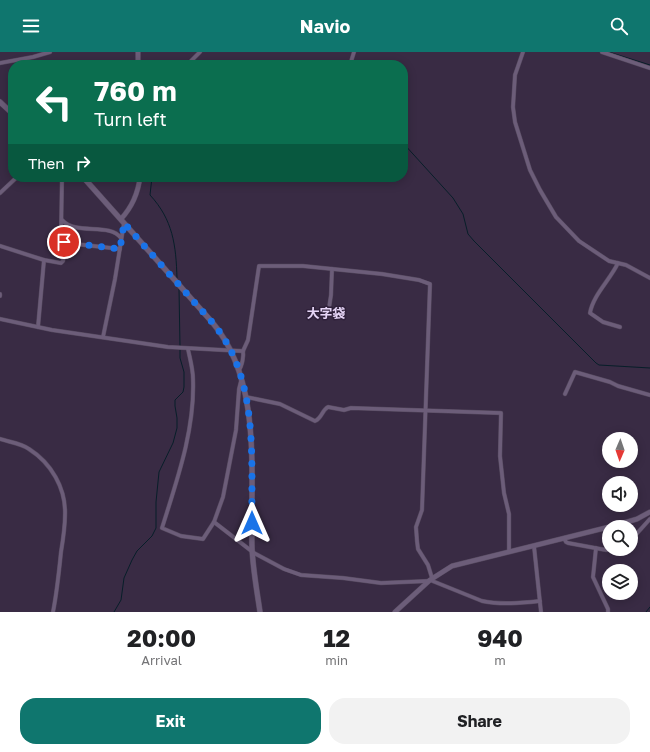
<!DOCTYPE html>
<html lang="en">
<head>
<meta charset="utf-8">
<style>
	body { margin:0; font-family:"Golos Text","Noto Sans JP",sans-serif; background:#f2f2f2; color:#202124; height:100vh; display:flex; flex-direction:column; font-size:15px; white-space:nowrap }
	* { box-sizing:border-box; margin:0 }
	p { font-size:13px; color:#757577 }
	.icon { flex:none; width:22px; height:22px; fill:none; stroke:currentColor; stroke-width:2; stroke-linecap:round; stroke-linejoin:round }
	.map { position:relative; height:560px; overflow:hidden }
	.panel { display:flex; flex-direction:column; background:#fff; flex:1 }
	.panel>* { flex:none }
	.hud { position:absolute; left:8px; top:8px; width:400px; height:122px; border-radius:16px; box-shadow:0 2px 10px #0003; background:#0b6e4f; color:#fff; overflow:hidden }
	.needle { width:26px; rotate:182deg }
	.tools { position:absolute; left:602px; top:380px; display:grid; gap:8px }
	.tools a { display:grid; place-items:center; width:36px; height:36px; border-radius:50%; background:#fff; box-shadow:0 2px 10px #0003; font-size:20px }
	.pin { position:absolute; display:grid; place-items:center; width:34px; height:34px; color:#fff; margin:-17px; border:2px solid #fff; border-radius:50%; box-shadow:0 1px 4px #0007 }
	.me { position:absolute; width:44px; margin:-22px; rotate:0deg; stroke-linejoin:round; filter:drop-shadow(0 0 3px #0008) }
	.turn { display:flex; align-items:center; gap:14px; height:84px; padding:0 20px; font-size:18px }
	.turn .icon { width:52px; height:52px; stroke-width:2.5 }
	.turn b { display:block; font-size:28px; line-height:34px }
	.then { display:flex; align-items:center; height:38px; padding:0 20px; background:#0003; gap:8px; font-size:15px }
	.eta { display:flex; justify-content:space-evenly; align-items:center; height:68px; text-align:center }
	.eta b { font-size:24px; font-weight:700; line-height:28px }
	.button { display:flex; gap:8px; margin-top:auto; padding:8px 20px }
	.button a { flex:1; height:46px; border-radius:16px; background:#0f766e; color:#fff; font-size:16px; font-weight:700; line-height:46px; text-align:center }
	.button a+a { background:#f2f2f2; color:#202124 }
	header { display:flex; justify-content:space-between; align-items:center; height:52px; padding:0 20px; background:#0f766e; color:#fff; font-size:18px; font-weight:700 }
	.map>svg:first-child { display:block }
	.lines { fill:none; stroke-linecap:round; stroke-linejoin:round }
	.stream { stroke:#071e29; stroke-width:1 }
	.minor-casing { stroke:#55495e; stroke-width:4.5 }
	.tertiary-casing { stroke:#55495e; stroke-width:5.5 }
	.secondary-casing { stroke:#55495e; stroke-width:6 }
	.minor { stroke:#6c5d79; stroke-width:3.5 }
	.tertiary { stroke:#6c5d79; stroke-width:4.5 }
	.secondary { stroke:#6c5d79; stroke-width:5 }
	.route { stroke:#1a73e8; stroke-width:7; stroke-dasharray:0 12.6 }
	.labels { text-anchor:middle; stroke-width:3; stroke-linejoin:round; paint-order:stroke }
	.quarter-label { font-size:13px; font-weight:bold; fill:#e6d5f6; stroke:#2f213a }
</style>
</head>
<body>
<header><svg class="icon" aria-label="menu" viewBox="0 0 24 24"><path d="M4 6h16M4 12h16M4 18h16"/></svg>Navio<svg class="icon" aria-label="search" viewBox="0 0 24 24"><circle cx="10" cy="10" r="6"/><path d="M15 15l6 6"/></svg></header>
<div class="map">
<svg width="650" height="560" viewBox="0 0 650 560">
	<rect width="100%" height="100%" fill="#392b44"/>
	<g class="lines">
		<g class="stream">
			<polyline points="609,0 650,13"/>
			<polyline points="403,91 453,146 463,162 468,182 474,189 596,311 599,313 650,316"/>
			<path d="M 152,125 L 150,143 C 173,168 176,193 177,226"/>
			<polyline points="179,237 180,294"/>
			<polyline points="114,560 121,548 124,526 132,508 137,499 152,484 156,476 156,450 159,420 173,391 177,376 177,366 175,354 175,348 183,340 184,335 184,320 180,306 180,297"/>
			<polyline points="646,560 650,555"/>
		</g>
		<defs>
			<g id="minor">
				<polyline points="523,0 515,23 513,55 515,70 530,118 540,138 556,165 579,189 609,209 626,213 650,226"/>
				<polyline points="602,0 650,16"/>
				<polyline points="0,11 33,5 50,0"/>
				<polyline points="187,13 200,0"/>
				<polyline points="350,13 354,0"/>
				<polyline points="62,125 61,185 63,189 67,191 120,197"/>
				<polyline points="0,141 17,125"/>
				<path d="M 62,168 C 76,184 109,170 121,186"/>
				<polyline points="0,194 44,208 61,211 63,209 67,191"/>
				<path d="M 618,211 C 610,228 593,243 590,261 L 603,270 L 620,275"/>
				<polyline points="0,242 0,244"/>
				<polyline points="329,256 331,243 332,217"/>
				<polyline points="0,267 52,278 168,295 241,299 243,299 248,288 259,214 303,214 382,222 419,228 430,232 422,458 416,475 417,489 418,497 428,513 432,526"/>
				<polyline points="38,275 44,208"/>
				<polyline points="103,285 115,227 124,171"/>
				<path d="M 188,297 C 190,307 193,317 193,327 C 195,378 177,428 162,476 L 181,484 L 203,487 L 214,470 L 223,445 L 236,378 L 239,337 L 241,329"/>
				<path d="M 239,318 C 242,314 244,304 243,299"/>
				<polyline points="565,342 575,320 610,330 618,334 650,343"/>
				<path d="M 246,345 L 280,352 L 315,369 C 322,366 322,358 328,355 L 344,358 L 351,356 L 501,361 L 500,404 L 504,441 L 509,462 L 509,500"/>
				<path d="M 0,387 C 9,390 21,391 29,397 C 51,411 66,436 65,463 C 65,475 63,488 61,500 C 59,520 57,540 53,560"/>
				<polyline points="214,470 254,501 284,517 301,523 343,526 381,531 429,529"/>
				<polyline points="564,486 566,490 568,491 606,498 615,497"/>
				<polyline points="631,488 650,467"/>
				<polyline points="534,494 541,560"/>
				<polyline points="596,496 593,525 608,557 608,560"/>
				<path d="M 430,528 L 482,549 C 501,553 521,551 540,549"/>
			</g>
			<g id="tertiary">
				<polyline points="138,0 138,13"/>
				<path d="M 121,167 C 132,155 138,142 140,125"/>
				<polyline points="610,475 637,467 650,460"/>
				<polyline points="395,560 430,528 452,514 609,475"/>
			</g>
			<g id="secondary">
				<polyline points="0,50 13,62"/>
				<path d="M 83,125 L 212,270 C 263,330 250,423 252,496 C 253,518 257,539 260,560"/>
			</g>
		</defs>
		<use href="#minor" class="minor-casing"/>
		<use href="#tertiary" class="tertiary-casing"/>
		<use href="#secondary" class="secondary-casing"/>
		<use href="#minor" class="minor"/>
		<use href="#tertiary" class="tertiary"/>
		<use href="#secondary" class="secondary"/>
	</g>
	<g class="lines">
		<path class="route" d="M 64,190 L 120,197 L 124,171 L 212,270 C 259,325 251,404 252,471"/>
	</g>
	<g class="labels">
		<g class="quarter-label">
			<text x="326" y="266">大字袋</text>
		</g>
	</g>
</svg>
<div class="tools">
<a><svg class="needle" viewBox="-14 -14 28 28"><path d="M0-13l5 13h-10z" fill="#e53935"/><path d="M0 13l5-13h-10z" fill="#757577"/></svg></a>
<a><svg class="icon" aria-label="sound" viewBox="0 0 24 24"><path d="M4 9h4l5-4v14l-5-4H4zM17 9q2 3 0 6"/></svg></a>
<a><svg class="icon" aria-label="search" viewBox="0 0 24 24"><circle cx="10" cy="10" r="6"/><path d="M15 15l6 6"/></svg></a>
<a><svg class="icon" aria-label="layers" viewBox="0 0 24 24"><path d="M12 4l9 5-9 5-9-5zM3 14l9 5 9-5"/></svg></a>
</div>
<div class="pin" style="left:64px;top:190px;background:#d93025"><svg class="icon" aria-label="arrive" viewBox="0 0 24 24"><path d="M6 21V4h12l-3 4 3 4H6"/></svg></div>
<svg class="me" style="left:252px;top:471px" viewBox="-20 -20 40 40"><path d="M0-17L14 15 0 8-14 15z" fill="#1a73e8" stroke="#fff" stroke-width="4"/></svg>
<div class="hud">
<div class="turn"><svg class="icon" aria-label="left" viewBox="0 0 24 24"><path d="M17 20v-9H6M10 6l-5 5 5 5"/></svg><div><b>760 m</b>Turn left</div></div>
<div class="then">Then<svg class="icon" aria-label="right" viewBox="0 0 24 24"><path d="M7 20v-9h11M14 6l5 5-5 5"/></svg></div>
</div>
</div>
<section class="panel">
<div class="eta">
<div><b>20:00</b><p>Arrival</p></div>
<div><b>12</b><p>min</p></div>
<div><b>940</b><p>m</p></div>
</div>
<div class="button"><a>Exit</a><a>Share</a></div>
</section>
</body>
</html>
